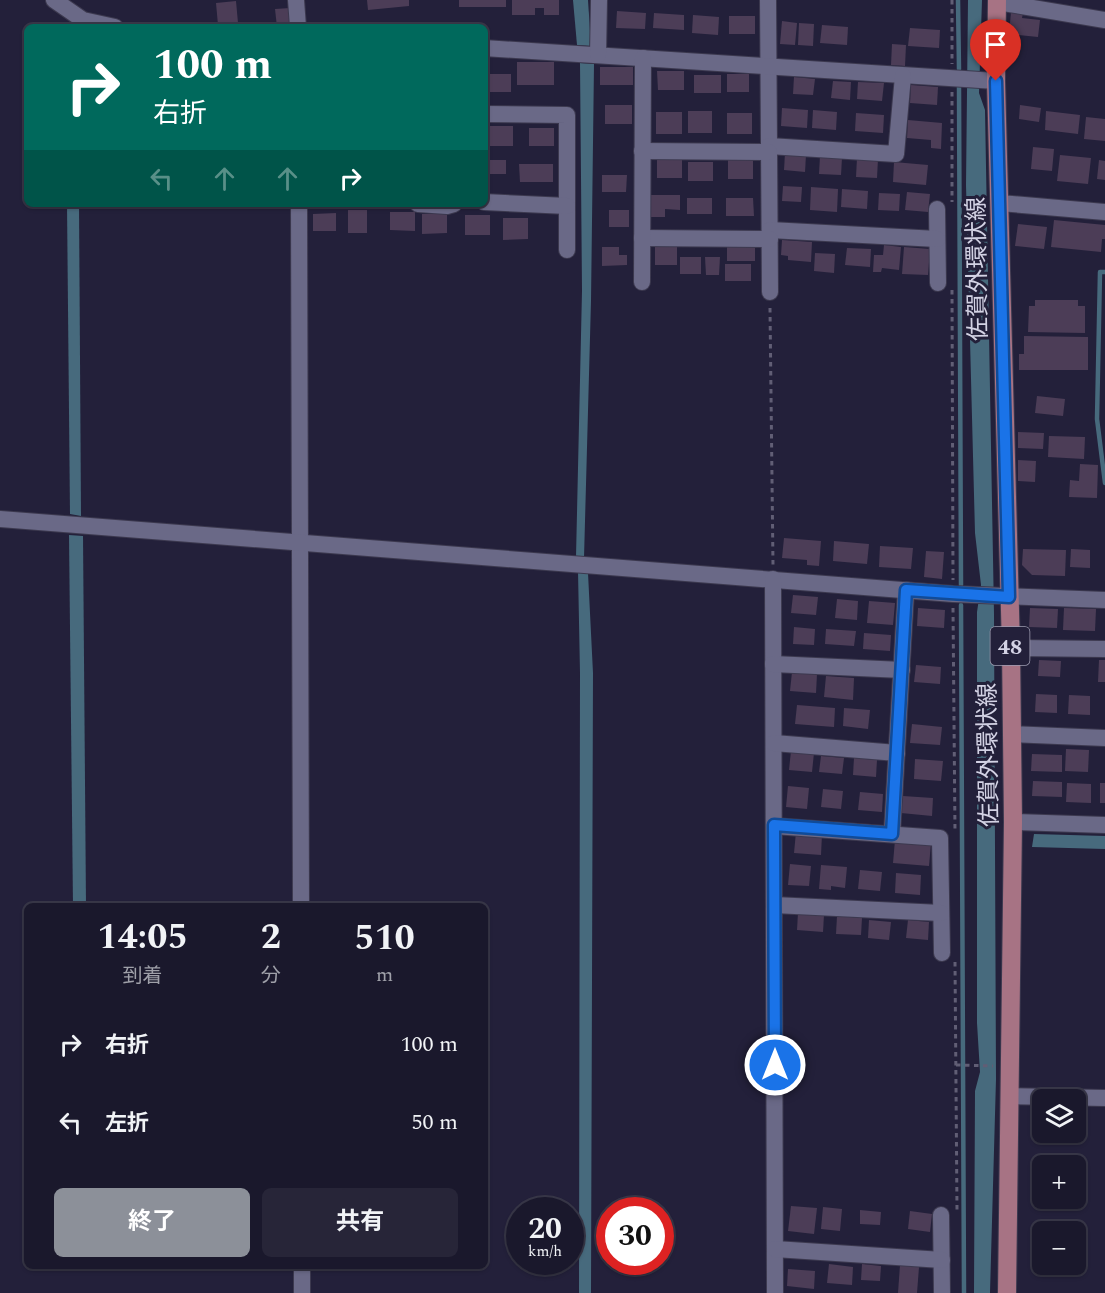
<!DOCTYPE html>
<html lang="ja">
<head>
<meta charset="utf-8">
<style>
	body { margin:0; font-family:Spectral,"Noto Sans JP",serif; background:#272538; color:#f1f3f6; height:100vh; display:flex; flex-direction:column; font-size:22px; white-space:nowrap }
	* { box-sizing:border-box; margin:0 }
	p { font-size:20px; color:#9fa0a9 }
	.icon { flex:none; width:33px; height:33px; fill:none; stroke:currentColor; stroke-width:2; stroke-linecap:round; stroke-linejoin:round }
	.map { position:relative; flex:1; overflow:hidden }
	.sheet { position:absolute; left:24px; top:903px; width:464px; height:366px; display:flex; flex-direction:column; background:#1a182c; border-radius:9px; box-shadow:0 2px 4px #0004,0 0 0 2px #383748 }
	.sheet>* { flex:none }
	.hud { position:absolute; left:24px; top:24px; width:464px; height:183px; border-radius:9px; box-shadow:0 2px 4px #0004,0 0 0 2px #383748; background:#00695c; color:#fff; overflow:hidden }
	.buttons { position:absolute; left:1032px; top:1089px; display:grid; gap:12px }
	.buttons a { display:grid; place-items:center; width:54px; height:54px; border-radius:9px; background:#1a182c; box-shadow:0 2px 4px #0004,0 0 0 2px #383748; font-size:30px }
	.speed { position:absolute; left:506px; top:1197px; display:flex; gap:12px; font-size:30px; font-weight:700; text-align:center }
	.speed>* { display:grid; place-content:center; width:78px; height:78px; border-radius:50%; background:#1a182c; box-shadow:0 2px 4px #0004,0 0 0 2px #383748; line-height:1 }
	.speed small { font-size:15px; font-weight:400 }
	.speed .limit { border:9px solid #d22; background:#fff; color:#111 }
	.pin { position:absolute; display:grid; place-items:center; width:51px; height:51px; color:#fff; margin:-62px -26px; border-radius:50% 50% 50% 0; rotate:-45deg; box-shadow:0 0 6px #0007 }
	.pin .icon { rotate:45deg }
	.me { position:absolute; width:66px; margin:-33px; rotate:0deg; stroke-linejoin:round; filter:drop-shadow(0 0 4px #0008) }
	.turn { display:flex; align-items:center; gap:21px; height:126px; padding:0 30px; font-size:27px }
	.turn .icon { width:78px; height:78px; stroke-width:2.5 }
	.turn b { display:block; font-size:42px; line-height:51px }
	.lanes { display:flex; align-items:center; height:57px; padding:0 30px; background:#0003; justify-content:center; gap:30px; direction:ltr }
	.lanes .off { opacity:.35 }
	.eta { display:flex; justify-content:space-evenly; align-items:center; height:102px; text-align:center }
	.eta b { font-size:36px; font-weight:700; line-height:42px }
	.action { display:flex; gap:12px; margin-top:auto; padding:12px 30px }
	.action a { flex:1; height:69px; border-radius:9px; background:#8c9099; color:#fff; font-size:24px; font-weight:700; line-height:69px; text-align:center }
	.action a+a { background:#272538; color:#f1f3f6 }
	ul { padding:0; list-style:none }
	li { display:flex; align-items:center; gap:18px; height:78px; padding:0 30px }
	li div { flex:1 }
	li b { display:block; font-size:22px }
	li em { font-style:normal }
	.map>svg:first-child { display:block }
	.water { fill:#476a7d }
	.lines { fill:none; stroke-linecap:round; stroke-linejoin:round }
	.stream { stroke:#476a7d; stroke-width:4.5 }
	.building { fill:#4c3d57 }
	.minor-casing { stroke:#3c394f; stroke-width:18 }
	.major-casing { stroke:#3c394f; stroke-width:20 }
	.path { stroke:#615e75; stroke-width:3; stroke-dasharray:4.5 4.5; stroke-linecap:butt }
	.minor { stroke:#6a6987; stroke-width:16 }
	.major { stroke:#a77384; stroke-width:18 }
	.route-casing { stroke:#114b97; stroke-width:15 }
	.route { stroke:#1a73e8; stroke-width:10 }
	.labels { text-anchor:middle; stroke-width:6; stroke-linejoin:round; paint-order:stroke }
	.shield { fill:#23203a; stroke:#9e9db1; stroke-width:1.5 }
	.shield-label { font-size:22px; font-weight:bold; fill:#d3d2e4 }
	.street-label { font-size:24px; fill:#d3d2e4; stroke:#23203a }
</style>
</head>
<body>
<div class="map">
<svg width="1105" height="1293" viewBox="0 0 1105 1293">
	<rect width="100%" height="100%" fill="#23203a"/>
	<g class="water">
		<polygon points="573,0 588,0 591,46 577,45"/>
		<polygon points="968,0 982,0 979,93 985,110 994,614 996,1079 990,1293 974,1293 975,1091 980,1072 977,1023 977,612 981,585 975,533 966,185"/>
		<polygon points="580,63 594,64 591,301 584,558 576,557 582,291"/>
		<polygon points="67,204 79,204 81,516 70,514"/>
		<polygon points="69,535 83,536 86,906 73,906"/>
		<polygon points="578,571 588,573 593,673 591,1293 579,1293 580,673"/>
		<polygon points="1034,834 1105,836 1105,849 1032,847"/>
	</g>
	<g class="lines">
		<g class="stream">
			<polyline points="958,0 959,69"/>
			<polyline points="959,87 961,585"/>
			<polyline points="1105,272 1100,272 1097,419 1105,483"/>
			<polyline points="961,605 964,1293"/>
		</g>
	</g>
	<g class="building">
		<polygon points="367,0 409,0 409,6 368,10"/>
		<rect x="459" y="0" width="47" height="7"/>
		<polygon points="512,0 559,0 559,15 544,15 544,8 535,8 535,15 512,15"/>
		<polygon points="236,1 238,23 218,25 216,3"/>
		<polygon points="290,8 292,27 277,27 275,9"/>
		<polygon points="617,11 646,13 645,29 616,28"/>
		<polygon points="1011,12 1023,13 1022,18 1040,20 1038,37 1009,34"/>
		<polygon points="654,13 684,15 684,30 653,28"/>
		<polygon points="693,15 719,17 718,35 692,33"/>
		<rect x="729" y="16" width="26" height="18"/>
		<polygon points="782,21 797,23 795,45 780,44"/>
		<polygon points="799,23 814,24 813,46 798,45"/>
		<polygon points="822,25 848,27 847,45 820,43"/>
		<polygon points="910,28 940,30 939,48 908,46"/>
		<polygon points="892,44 906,45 905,66 891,65"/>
		<rect x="517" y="62" width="37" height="23"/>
		<rect x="600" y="67" width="33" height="18"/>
		<polygon points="657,71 684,71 684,90 658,90"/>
		<rect x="486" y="74" width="25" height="18"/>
		<rect x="727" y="74" width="22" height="18"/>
		<rect x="694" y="75" width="27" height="18"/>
		<polygon points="794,77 815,79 813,95 793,94"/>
		<polygon points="833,81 851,82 850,100 831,98"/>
		<polygon points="858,82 884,83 882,101 857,99"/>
		<polygon points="911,85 938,87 937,105 910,103"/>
		<rect x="605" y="105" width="27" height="19"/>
		<polygon points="1020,105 1041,108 1039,122 1019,119"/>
		<polygon points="782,108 808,110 807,128 781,126"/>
		<polygon points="813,110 837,112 836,130 812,128"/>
		<rect x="688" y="111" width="24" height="22"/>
		<polygon points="1046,111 1080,115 1078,134 1045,130"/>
		<rect x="656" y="112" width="26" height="22"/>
		<rect x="727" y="113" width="25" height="21"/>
		<polygon points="856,113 884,115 883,133 855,131"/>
		<polygon points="1086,117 1105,119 1105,141 1084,139"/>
		<polygon points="908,120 942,123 941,149 931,148 931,140 907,138"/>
		<rect x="484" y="126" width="29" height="20"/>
		<rect x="529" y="128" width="25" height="18"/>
		<polygon points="1033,147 1054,149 1052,171 1031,169"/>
		<polygon points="785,153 806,155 805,172 784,170"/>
		<polygon points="1060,155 1091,158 1088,184 1057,181"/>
		<polygon points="820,156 842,158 841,175 819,174"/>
		<polygon points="857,158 878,159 877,178 856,177"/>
		<rect x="728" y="159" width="25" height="20"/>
		<rect x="484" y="160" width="22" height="14"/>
		<rect x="657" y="160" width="25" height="18"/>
		<polygon points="1099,160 1105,161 1105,180 1097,179"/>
		<rect x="688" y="162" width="25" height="19"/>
		<polygon points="894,162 928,165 926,185 893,182"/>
		<polygon points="519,164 553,164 553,182 520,182"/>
		<polygon points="602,175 627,175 626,192 602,192"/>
		<polygon points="783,186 802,187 801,202 782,201"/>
		<polygon points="811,187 838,189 837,212 810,210"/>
		<polygon points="842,189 868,191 867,209 841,207"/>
		<polygon points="907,192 930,194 928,212 905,210"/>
		<polygon points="879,193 900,194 899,211 878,210"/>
		<polygon points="651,195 680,195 680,210 665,209 665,217 651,217"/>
		<rect x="687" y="198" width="25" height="16"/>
		<polygon points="726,198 753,198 754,216 726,216"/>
		<rect x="348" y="210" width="19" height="23"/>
		<rect x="609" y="210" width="20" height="17"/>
		<polygon points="390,212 415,212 415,231 390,230"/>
		<polygon points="336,213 336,231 313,231 313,214"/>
		<polygon points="422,214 447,214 447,233 422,234"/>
		<rect x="465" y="215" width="25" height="20"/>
		<polygon points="503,218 528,218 528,239 503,240"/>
		<polygon points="1054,220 1105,225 1105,239 1102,239 1101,252 1051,247"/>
		<polygon points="1018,224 1047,227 1044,249 1015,246"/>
		<polygon points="782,240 812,242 811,262 788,260 788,256 781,255"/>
		<rect x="727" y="244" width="28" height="17"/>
		<polygon points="884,245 901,247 899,270 882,268 881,272 873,272 874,255 883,255"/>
		<polygon points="602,247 619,247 619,255 627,255 627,265 602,266"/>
		<rect x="655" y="247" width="22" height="18"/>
		<polygon points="904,247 930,249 928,275 902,274"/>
		<polygon points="847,248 871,249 870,267 845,265"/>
		<polygon points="815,253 835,254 834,273 814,271"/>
		<rect x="680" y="257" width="21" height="17"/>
		<polygon points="705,257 720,257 719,275 706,275"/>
		<rect x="725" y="264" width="26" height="17"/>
		<polygon points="1035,300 1078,300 1078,306 1085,306 1085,333 1028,332 1029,306 1035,306"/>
		<polygon points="1024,336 1088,337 1088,370 1019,370 1019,354 1024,354"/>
		<polygon points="1037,396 1065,399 1063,416 1035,413"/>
		<polygon points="1018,432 1044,433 1043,449 1018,448"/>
		<polygon points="1049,436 1085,437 1084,459 1048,457"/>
		<polygon points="1018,460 1036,461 1035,482 1018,481"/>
		<polygon points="1080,464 1098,465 1097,498 1069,497 1070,480 1079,481"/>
		<polygon points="784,538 821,541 819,566 807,565 807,560 782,558"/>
		<polygon points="834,541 869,544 867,564 833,561"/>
		<polygon points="880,546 913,548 911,569 879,567"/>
		<polygon points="1023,549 1066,550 1065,576 1032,575 1022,565"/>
		<polygon points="1071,549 1090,550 1090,568 1070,567"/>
		<polygon points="926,551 944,552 942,579 924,577"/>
		<polygon points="793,595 818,597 816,615 791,613"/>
		<polygon points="837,599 858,601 857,620 835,618"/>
		<polygon points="869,601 895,603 893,625 867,623"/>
		<polygon points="918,608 945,610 944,628 917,626"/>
		<polygon points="1030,608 1058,609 1057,628 1029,627"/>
		<polygon points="1064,608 1096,609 1095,631 1063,630"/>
		<polygon points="794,627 815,629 814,645 793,644"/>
		<polygon points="826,629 856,631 854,646 825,644"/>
		<polygon points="864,633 891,635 890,651 863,649"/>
		<polygon points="1039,660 1061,661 1060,677 1038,676"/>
		<polygon points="1099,660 1105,660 1105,682 1098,682"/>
		<polygon points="916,665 941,667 940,684 914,682"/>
		<polygon points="792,672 817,674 816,693 790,691"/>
		<polygon points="826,676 854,678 853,700 824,697"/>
		<polygon points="1036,694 1057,695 1057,713 1035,712"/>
		<polygon points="1069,695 1090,696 1090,715 1068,714"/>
		<polygon points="797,705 835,708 834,727 795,724"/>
		<polygon points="844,708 870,710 868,729 843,726"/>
		<polygon points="912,724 942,727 940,745 910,743"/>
		<polygon points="1066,749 1089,750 1088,772 1065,771"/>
		<polygon points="791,751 814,753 812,772 789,770"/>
		<polygon points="1032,754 1062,755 1062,772 1031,771"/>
		<polygon points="821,756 844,758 842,774 819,772"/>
		<polygon points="854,758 877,760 876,777 853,775"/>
		<polygon points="915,759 943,761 941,781 914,779"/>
		<polygon points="1033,781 1062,782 1062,797 1032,796"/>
		<polygon points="1067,783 1091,784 1091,803 1066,802"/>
		<rect x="1100" y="783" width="5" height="20"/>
		<polygon points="788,786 809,788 807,809 786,807"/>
		<polygon points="823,789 843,791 841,809 821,807"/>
		<polygon points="860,792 883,794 882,812 858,810"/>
		<polygon points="903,796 933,798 932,816 901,813"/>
		<polygon points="796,832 822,834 821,855 794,853"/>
		<polygon points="895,840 931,843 929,866 893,863"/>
		<polygon points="790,864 811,866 809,886 788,885"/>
		<polygon points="821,865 847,867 845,888 831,886 831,890 819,889"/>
		<polygon points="860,870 882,872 880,891 858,889"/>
		<polygon points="896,873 921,875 920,895 895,893"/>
		<polygon points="798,913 824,915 823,932 797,930"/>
		<polygon points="837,916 862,918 861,935 836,934"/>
		<polygon points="869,920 891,922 889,940 868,938"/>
		<polygon points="908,920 929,922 928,940 906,938"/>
		<polygon points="791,1206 817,1208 814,1234 788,1231"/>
		<polygon points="823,1207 842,1209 840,1231 821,1229"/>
		<polygon points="860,1210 881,1212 880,1225 860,1224"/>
		<polygon points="910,1211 932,1214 930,1232 908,1229"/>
		<polygon points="829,1264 853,1267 852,1285 827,1283"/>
		<polygon points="862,1264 881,1266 880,1281 861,1280"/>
		<polygon points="900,1265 919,1267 917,1293 898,1293"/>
		<polygon points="788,1269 815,1271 814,1289 787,1286"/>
	</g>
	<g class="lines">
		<defs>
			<g id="minor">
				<polyline points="54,0 83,20 115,27"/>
				<polyline points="296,0 298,27"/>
				<polyline points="768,0 770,292"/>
				<polyline points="997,2 1105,20"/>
				<polyline points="484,48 996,81"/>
				<polyline points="598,55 599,0"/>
				<polyline points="484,114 567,115 567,250"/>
				<polyline points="769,146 896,154 903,76"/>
				<polyline points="642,151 769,152"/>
				<polyline points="484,202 567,206"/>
				<polyline points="1000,203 1105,212"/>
				<polyline points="299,204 301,906"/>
				<polyline points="418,204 447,206 454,204"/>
				<polyline points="937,209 938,283"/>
				<polyline points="770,230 937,239"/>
				<polyline points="642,238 770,239"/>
				<polyline points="642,282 643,58"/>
				<polyline points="0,519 953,594 1105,600"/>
				<polyline points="773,579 775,1293"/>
				<polyline points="1011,648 1105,649"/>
				<polyline points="773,664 902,670"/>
				<polyline points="1012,734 1105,738"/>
				<polyline points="774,743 897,753"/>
				<polyline points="1013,822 1105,825"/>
				<polyline points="774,826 940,838 942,953"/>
				<polyline points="892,834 906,590"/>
				<polyline points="774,905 941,913"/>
				<polyline points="1009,1096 1105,1098"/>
				<polyline points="941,1215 942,1293"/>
				<polyline points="775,1249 942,1260"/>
				<polyline points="302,1266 302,1293"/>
			</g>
			<polyline id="major" points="997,0 996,81 1011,648 1013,822 1007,1293"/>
		</defs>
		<use href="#minor" class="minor-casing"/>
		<use href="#major" class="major-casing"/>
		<g class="path">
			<polyline points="952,0 952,64"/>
			<polyline points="952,92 952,202"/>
			<polyline points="952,290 953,580"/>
			<polyline points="770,308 773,565"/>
			<polyline points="953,608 955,832"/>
			<polyline points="955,962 957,1210"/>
			<polyline points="956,1065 993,1066"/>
		</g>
		<use href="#minor" class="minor"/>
		<use href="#major" class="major"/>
	</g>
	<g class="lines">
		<defs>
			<polyline id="route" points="775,1065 774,825 892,834 906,590 1009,597 996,81"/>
		</defs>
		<use href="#route" class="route-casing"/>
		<use href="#route" class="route"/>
	</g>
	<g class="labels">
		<rect class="shield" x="990.5" y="627" width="39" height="38" rx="4.5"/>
		<g class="shield-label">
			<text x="1010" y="654">48</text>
		</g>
		<g class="street-label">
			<text transform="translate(977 269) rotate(-91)" y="8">佐賀外環状線</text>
			<text transform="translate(988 755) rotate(-91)" y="8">佐賀外環状線</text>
		</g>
	</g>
</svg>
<div class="buttons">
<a><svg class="icon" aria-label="layers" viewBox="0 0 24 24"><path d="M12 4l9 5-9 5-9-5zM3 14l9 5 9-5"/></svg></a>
<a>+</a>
<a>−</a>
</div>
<div class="speed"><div>20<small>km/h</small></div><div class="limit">30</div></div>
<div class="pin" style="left:996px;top:81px;background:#d93025"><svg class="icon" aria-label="arrive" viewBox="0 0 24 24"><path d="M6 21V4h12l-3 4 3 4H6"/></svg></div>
<svg class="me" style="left:775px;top:1065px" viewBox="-20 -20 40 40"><circle r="17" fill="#1a73e8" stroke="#fff" stroke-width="3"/><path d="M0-11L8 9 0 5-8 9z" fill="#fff"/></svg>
<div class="hud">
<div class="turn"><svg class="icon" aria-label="right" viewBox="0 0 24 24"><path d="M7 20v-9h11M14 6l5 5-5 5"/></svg><div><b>100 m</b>右折</div></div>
<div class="lanes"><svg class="icon off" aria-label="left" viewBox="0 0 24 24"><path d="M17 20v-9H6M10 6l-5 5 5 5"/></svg><svg class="icon off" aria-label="ahead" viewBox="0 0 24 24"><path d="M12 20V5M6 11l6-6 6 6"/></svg><svg class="icon off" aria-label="ahead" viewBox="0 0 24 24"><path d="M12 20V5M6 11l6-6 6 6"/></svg><svg class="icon" aria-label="right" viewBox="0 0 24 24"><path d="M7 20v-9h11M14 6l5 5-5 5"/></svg></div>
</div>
<section class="sheet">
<div class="eta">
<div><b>14:05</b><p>到着</p></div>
<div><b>2</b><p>分</p></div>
<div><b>510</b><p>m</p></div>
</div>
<ul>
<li><svg class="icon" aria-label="right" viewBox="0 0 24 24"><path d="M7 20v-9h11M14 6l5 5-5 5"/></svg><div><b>右折</b></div><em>100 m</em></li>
<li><svg class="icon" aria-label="left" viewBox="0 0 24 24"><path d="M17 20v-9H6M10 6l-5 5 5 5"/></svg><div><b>左折</b></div><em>50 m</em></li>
</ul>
<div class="action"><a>終了</a><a>共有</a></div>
</section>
</div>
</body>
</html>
